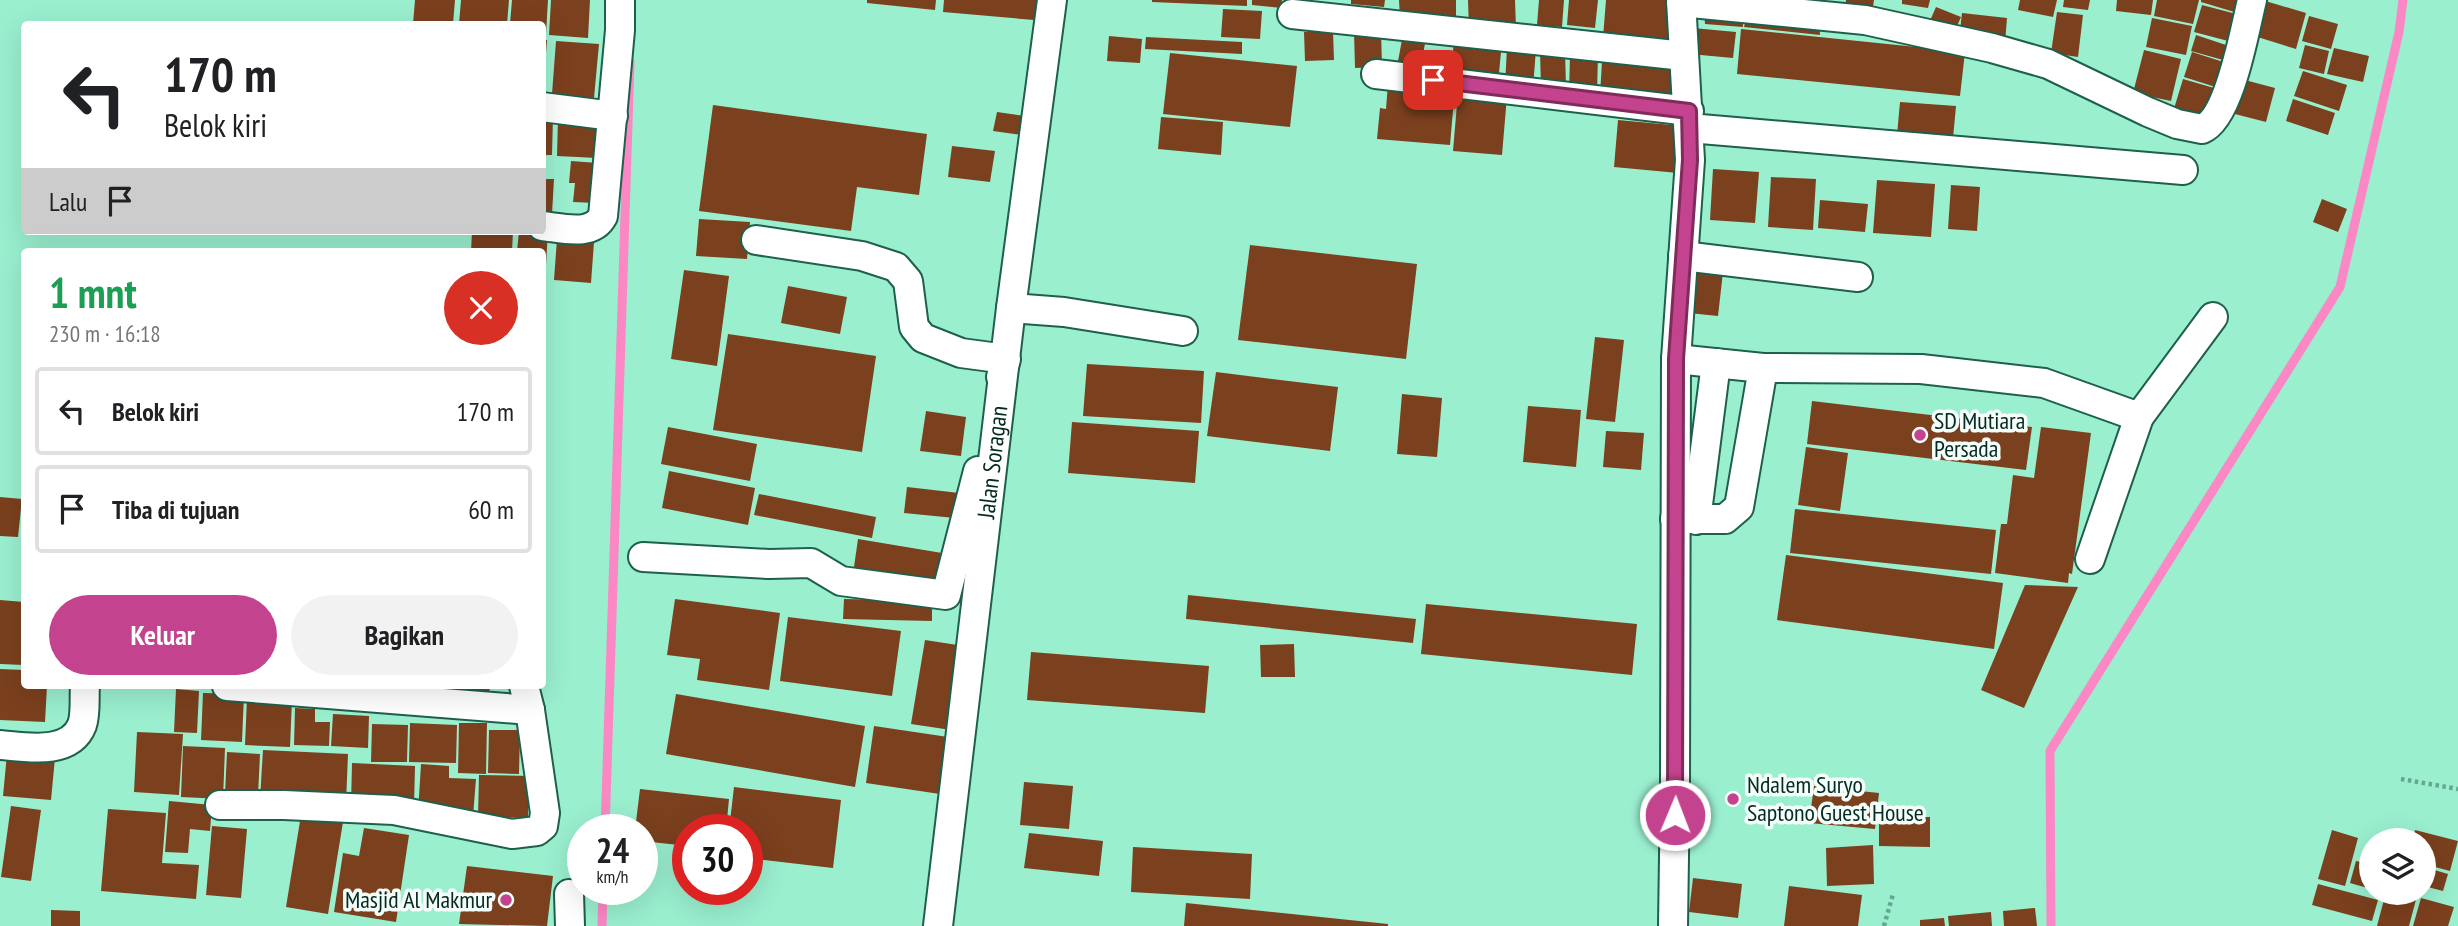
<!DOCTYPE html>
<html lang="id">
<head>
<meta charset="utf-8">
<style>
	body { margin:0; font-family:"PT Sans Narrow",sans-serif; background:#f2f2f2; color:#202124; height:100vh; display:flex; flex-direction:column; font-size:26px; white-space:nowrap }
	* { box-sizing:border-box; margin:0 }
	p { font-size:23px; color:#757577 }
	.icon { flex:none; width:38px; height:38px; fill:none; stroke:currentColor; stroke-width:2; stroke-linecap:round; stroke-linejoin:round }
	.map { position:relative; flex:1; overflow:hidden }
	.sheet { position:absolute; left:21px; top:248px; width:525px; height:441px; display:flex; flex-direction:column; background:#fff; border-radius:7px; box-shadow:0 7px 28px #0002 }
	.sheet>* { flex:none }
	.hud { position:absolute; left:21px; top:21px; width:525px; height:214px; border-radius:7px; box-shadow:0 7px 28px #0002; background:#fff; color:#202124; overflow:hidden }
	.fabs { position:absolute; left:2359px; top:828px; display:grid; gap:14px }
	.fabs a { display:grid; place-items:center; width:77px; height:77px; border-radius:50%; background:#fff; box-shadow:0 7px 28px #0002; font-size:35px }
	.speed { position:absolute; left:567px; top:814px; display:flex; gap:14px; font-size:35px; font-weight:700; text-align:center }
	.speed>* { display:grid; place-content:center; width:91px; height:91px; border-radius:50%; background:#fff; box-shadow:0 7px 28px #0002; line-height:1 }
	.speed small { font-size:18px; font-weight:400 }
	.speed .limit { border:10px solid #d22; background:#fff; color:#111 }
	.pin { position:absolute; display:grid; place-items:center; width:60px; height:60px; color:#fff; margin:-30px; border-radius:14px; box-shadow:0 4px 10px #0006 }
	.me { position:absolute; width:77px; margin:-38px; rotate:1deg; stroke-linejoin:round; filter:drop-shadow(0 0 5px #0008) }
	.turn { display:flex; align-items:center; gap:24px; height:147px; padding:0 28px; font-size:32px }
	.turn .icon { width:91px; height:91px; stroke-width:2.5 }
	.turn b { display:block; font-size:49px; line-height:60px }
	.then { display:flex; align-items:center; height:66px; padding:0 28px; background:#0003; gap:14px; font-size:26px }
	.round { display:grid; place-items:center; flex:none; width:74px; height:74px; border-radius:37px; background:#f2f2f2 }
	.summary { display:flex; align-items:center; justify-content:space-between; height:119px; padding:0 28px }
	h1 { font-size:42px; font-weight:700; line-height:52px; color:#1e9e55 }
	.action { display:flex; gap:14px; margin-top:auto; padding:14px 28px }
	.action a { flex:1; height:80px; border-radius:42px; background:#c4438e; color:#fff; font-size:28px; font-weight:700; line-height:80px; text-align:center }
	.action a+a { background:#f2f2f2; color:#202124 }
	ul { padding:0; list-style:none }
	li { display:flex; align-items:center; gap:21px; height:88px; margin:0 14px 10px; padding:0 14px; border:4px solid #e0e0e0; border-radius:7px }
	li div { flex:1 }
	li b { display:block; font-size:26px }
	li em { font-style:normal }
	.map>svg:first-child { display:block }
	.lines { fill:none; stroke-linecap:round; stroke-linejoin:round }
	.stream { stroke:#fb87c5; stroke-width:9 }
	.building { fill:#7b401e }
	.minor-casing { stroke:#1e604b; stroke-width:32 }
	.path { stroke:#64a78f; stroke-width:4.5; stroke-dasharray:3.5 3.5; stroke-linecap:butt }
	.minor { stroke:#fff; stroke-width:28 }
	.route-casing { stroke:#7f2c5c; stroke-width:18 }
	.route { stroke:#c4438e; stroke-width:12 }
	.poi-dot { fill:#c4438e; stroke:#f5fdfa; stroke-width:2.5 }
	.labels { text-anchor:middle; stroke-width:7; stroke-linejoin:round; paint-order:stroke }
	.poi-label { font-size:24px; fill:#052a1f; stroke:#f5fdfa; text-anchor:start }
	.street-label { font-size:24px; fill:#052a1f; stroke:#f5fdfa }
</style>
</head>
<body>
<div class="map">
<svg width="2458" height="926" viewBox="0 0 2458 926">
	<rect width="100%" height="100%" fill="#9aefcf"/>
	<g class="lines">
		<g class="stream">
			<polyline points="605,830 630,62"/>
			<polyline points="602,926 603,889"/>
			<polyline points="2051,926 2050,751 2340,287 2399,32 2403,0"/>
		</g>
	</g>
	<g class="building">
		<polygon points="415,0 455,0 453,24 413,24"/>
		<polygon points="461,0 509,0 507,24 459,24"/>
		<polygon points="512,0 548,0 546,34 542,33 542,24 510,24"/>
		<polygon points="551,0 590,0 588,38 549,35"/>
		<polygon points="867,0 936,0 935,10 867,3"/>
		<polygon points="944,0 1048,0 1046,21 943,12"/>
		<polygon points="1152,0 1247,0 1247,6 1152,2"/>
		<polygon points="1252,0 1282,0 1281,8 1252,5"/>
		<polygon points="1351,0 1385,0 1384,7 1351,4"/>
		<polygon points="1399,0 1456,0 1456,18 1400,19"/>
		<polygon points="1468,0 1515,0 1516,29 1469,31"/>
		<polygon points="1539,0 1564,0 1562,27 1537,25"/>
		<polygon points="1569,0 1598,0 1595,28 1567,25"/>
		<polygon points="1606,0 1673,0 1669,43 1603,38"/>
		<polygon points="1846,0 1874,0 1872,13 1845,8"/>
		<polygon points="1902,0 1930,0 1928,8 1902,4"/>
		<polygon points="2020,0 2057,0 2053,17 2018,10"/>
		<polygon points="2064,0 2090,0 2088,10 2063,7"/>
		<polygon points="2117,0 2153,0 2151,15 2116,11"/>
		<polygon points="2157,0 2199,0 2193,24 2154,16"/>
		<polygon points="2201,0 2245,0 2241,14 2201,2"/>
		<polygon points="2262,0 2306,13 2296,49 2248,34"/>
		<polygon points="2202,5 2240,15 2232,42 2194,32"/>
		<polygon points="1704,7 1742,11 1743,27 1705,24"/>
		<polygon points="1936,7 1961,17 1954,33 1929,23"/>
		<polygon points="1223,9 1262,11 1260,39 1221,37"/>
		<polygon points="1748,12 1819,20 1820,35 1744,27"/>
		<polygon points="2057,12 2083,15 2078,57 2051,53"/>
		<polygon points="1962,13 2007,18 2005,43 1959,39"/>
		<polygon points="2309,16 2338,24 2331,49 2302,41"/>
		<polygon points="2152,18 2192,26 2186,55 2146,47"/>
		<polygon points="1693,28 1736,32 1733,58 1690,54"/>
		<polygon points="1404,29 1427,33 1419,76 1396,72"/>
		<polygon points="1741,29 1965,52 1960,96 1737,74"/>
		<polygon points="1381,30 1382,67 1355,68 1354,31"/>
		<polygon points="1304,32 1333,32 1334,60 1305,61"/>
		<polygon points="2196,35 2235,48 2230,62 2191,51"/>
		<polygon points="1109,36 1142,39 1140,63 1107,61"/>
		<polygon points="1146,37 1242,42 1242,54 1145,49"/>
		<polygon points="1454,38 1502,42 1498,83 1451,79"/>
		<polygon points="542,40 547,40 544,78 542,78"/>
		<polygon points="556,41 599,44 594,98 552,94"/>
		<polygon points="2305,45 2329,51 2324,74 2299,68"/>
		<polygon points="1507,47 1536,49 1533,88 1505,86"/>
		<polygon points="2334,48 2369,56 2363,82 2327,74"/>
		<polygon points="1565,50 1566,88 1541,89 1540,51"/>
		<polygon points="2144,50 2181,59 2171,101 2133,93"/>
		<polygon points="2192,52 2233,65 2225,90 2184,77"/>
		<polygon points="1170,53 1297,66 1290,127 1163,114"/>
		<polygon points="1570,55 1598,55 1597,94 1569,93"/>
		<polygon points="1602,61 1675,66 1673,100 1600,95"/>
		<polygon points="2303,71 2347,85 2339,111 2294,96"/>
		<polygon points="2183,79 2221,90 2210,123 2173,112"/>
		<polygon points="2241,79 2275,88 2266,122 2231,113"/>
		<polygon points="1388,83 1455,88 1450,145 1377,139 1380,108 1386,109"/>
		<polygon points="1458,92 1507,96 1502,155 1453,151"/>
		<polygon points="2293,99 2335,113 2328,135 2286,121"/>
		<polygon points="1900,102 1956,106 1953,138 1897,135"/>
		<polygon points="713,105 927,134 919,195 857,187 851,231 699,211"/>
		<polygon points="997,112 1033,117 1030,136 993,131"/>
		<polygon points="542,116 553,116 552,155 542,155"/>
		<polygon points="558,117 579,118 579,127 598,127 597,158 557,156"/>
		<polygon points="1161,117 1223,122 1221,155 1158,149"/>
		<polygon points="1618,120 1682,126 1678,173 1614,167"/>
		<polygon points="952,146 995,151 990,182 948,177"/>
		<polygon points="571,161 598,163 596,203 573,202 575,183 569,183"/>
		<polygon points="1713,169 1759,172 1755,223 1710,220"/>
		<polygon points="1771,177 1816,179 1813,230 1768,227"/>
		<polygon points="542,179 554,179 552,214 542,214"/>
		<polygon points="1877,180 1935,184 1931,237 1873,233"/>
		<polygon points="1951,185 1980,187 1977,231 1948,229"/>
		<polygon points="2322,199 2347,209 2338,232 2313,222"/>
		<polygon points="1820,200 1868,204 1865,232 1818,228"/>
		<polygon points="699,219 750,222 747,259 696,256"/>
		<polygon points="548,230 545,283 542,283 542,252 517,252 519,231"/>
		<polygon points="472,231 513,231 512,252 471,252"/>
		<polygon points="557,239 594,242 591,283 554,280"/>
		<polygon points="1250,245 1417,264 1406,359 1238,340"/>
		<polygon points="1694,268 1723,272 1718,316 1689,313"/>
		<polygon points="684,270 729,276 717,366 671,359"/>
		<polygon points="788,286 847,297 840,334 781,323"/>
		<polygon points="728,334 876,356 862,452 713,430"/>
		<polygon points="1595,337 1624,340 1615,422 1586,419"/>
		<polygon points="1087,364 1204,371 1201,423 1083,416"/>
		<polygon points="1216,372 1338,387 1330,451 1207,436"/>
		<polygon points="1402,394 1442,398 1437,457 1397,454"/>
		<polygon points="1812,401 2032,427 2026,470 1807,444"/>
		<polygon points="1528,406 1581,410 1576,467 1523,462"/>
		<polygon points="926,411 966,417 961,456 920,451"/>
		<polygon points="1072,422 1199,431 1195,483 1068,473"/>
		<polygon points="668,427 757,444 750,481 661,464"/>
		<polygon points="2041,427 2091,433 2072,574 2069,573 2068,583 1995,573 2001,524 2007,524 2013,475 2034,478"/>
		<polygon points="1606,431 1644,433 1641,470 1603,467"/>
		<polygon points="1806,447 1848,453 1840,511 1798,505"/>
		<polygon points="669,471 755,488 748,525 662,508"/>
		<polygon points="907,487 968,494 965,519 904,513"/>
		<polygon points="759,494 876,517 872,538 754,515"/>
		<polygon points="0,497 22,499 18,537 0,536"/>
		<polygon points="1795,509 1996,530 1991,574 1790,553"/>
		<polygon points="858,539 954,555 948,589 853,574"/>
		<polygon points="1786,555 2003,583 1994,649 1777,620"/>
		<polygon points="2025,585 2078,587 2024,708 1981,690"/>
		<polygon points="1188,595 1416,619 1413,643 1186,619"/>
		<polygon points="675,599 780,613 769,690 697,680 700,659 667,655"/>
		<polygon points="844,599 932,601 932,621 843,619"/>
		<polygon points="0,600 24,602 24,665 0,664"/>
		<polygon points="1426,604 1637,624 1632,675 1421,654"/>
		<polygon points="788,617 901,631 892,696 780,681"/>
		<polygon points="925,640 964,646 951,730 911,724"/>
		<polygon points="1294,644 1295,677 1261,677 1260,645"/>
		<polygon points="1031,652 1209,666 1205,713 1027,700"/>
		<polygon points="0,669 24,670 24,686 47,686 45,722 0,720"/>
		<polygon points="445,686 490,686 488,701 444,695"/>
		<polygon points="176,689 199,691 197,733 174,732"/>
		<polygon points="203,693 244,694 242,742 201,740"/>
		<polygon points="676,694 865,726 855,787 666,754"/>
		<polygon points="247,698 292,700 290,747 245,745"/>
		<polygon points="295,708 315,709 315,722 330,722 329,746 294,745"/>
		<polygon points="333,714 369,716 368,748 331,746"/>
		<polygon points="410,723 457,725 456,763 409,762"/>
		<polygon points="459,723 487,723 486,774 458,773"/>
		<polygon points="372,724 408,725 407,762 371,762"/>
		<polygon points="874,726 948,737 940,794 866,783"/>
		<polygon points="489,730 520,730 519,774 488,773"/>
		<polygon points="137,732 183,734 179,795 134,792"/>
		<polygon points="183,746 225,748 223,799 181,797"/>
		<polygon points="263,750 348,754 346,803 260,799"/>
		<polygon points="227,752 260,754 258,796 225,794"/>
		<polygon points="7,754 55,758 51,800 3,796"/>
		<polygon points="352,763 415,766 414,807 351,805"/>
		<polygon points="421,764 449,766 449,778 476,779 473,816 418,813"/>
		<polygon points="479,775 529,776 528,818 478,817"/>
		<polygon points="1024,782 1073,786 1069,829 1020,825"/>
		<polygon points="1814,786 1879,793 1875,829 1809,823"/>
		<polygon points="734,787 841,800 833,868 747,858 747,830 729,830"/>
		<polygon points="640,789 729,799 726,830 688,830 688,846 642,841 642,830 635,830"/>
		<polygon points="169,801 212,805 210,831 190,829 188,853 165,852"/>
		<polygon points="11,806 41,810 31,881 1,877"/>
		<polygon points="108,809 166,813 162,863 199,865 196,899 101,891"/>
		<polygon points="301,815 343,822 328,914 286,907"/>
		<polygon points="1930,817 1930,847 1879,846 1879,818"/>
		<polygon points="212,826 247,829 241,898 206,895"/>
		<polygon points="364,828 409,835 396,922 334,912 343,853 359,856"/>
		<polygon points="2332,830 2358,838 2345,886 2318,879"/>
		<polygon points="2415,830 2458,841 2450,871 2424,864 2424,840 2413,840"/>
		<polygon points="1029,833 1103,841 1099,876 1024,868"/>
		<polygon points="1873,845 1874,884 1827,886 1826,848"/>
		<polygon points="1133,847 1252,854 1250,899 1131,892"/>
		<polygon points="2356,861 2371,864 2371,889 2350,883"/>
		<polygon points="467,866 553,876 547,926 459,924"/>
		<polygon points="2424,867 2448,874 2443,891 2424,886"/>
		<polygon points="1693,878 1742,884 1738,918 1689,912"/>
		<polygon points="2318,884 2378,900 2372,921 2312,905"/>
		<polygon points="1789,886 1862,895 1858,926 1784,926"/>
		<polygon points="2386,892 2418,892 2409,926 2377,926"/>
		<polygon points="2421,898 2454,907 2448,926 2413,926"/>
		<polygon points="1186,903 1388,924 1388,926 1184,926"/>
		<polygon points="2035,908 2037,926 2004,926 2003,911"/>
		<polygon points="51,910 80,911 80,926 51,926"/>
		<polygon points="1991,912 1992,926 1949,926 1948,916"/>
		<polygon points="1944,918 1945,926 1920,926 1920,920"/>
	</g>
	<g class="lines">
		<defs>
			<g id="minor">
				<path d="M 1681,2 L 1865,20 L 1992,48 L 2048,64 L 2148,112 L 2177,124 L 2202,129 C 2230,118 2245,28 2252,0"/>
				<polyline points="1292,14 1684,56"/>
				<polyline points="1376,74 1689,111"/>
				<polyline points="542,107 613,116"/>
				<polyline points="1689,128 2183,170"/>
				<path d="M 542,226 C 562,228 592,237 603,216 L 620,30 L 620,0"/>
				<polyline points="756,240 862,256 896,267 908,281 914,327 923,338 961,353 1006,359 1001,377"/>
				<polyline points="1683,256 1858,277"/>
				<polyline points="1011,308 1064,312 1183,331"/>
				<polyline points="1676,359 1763,368 1921,369 2044,383 2139,417"/>
				<polyline points="1675,519 1725,519 1739,507 1763,368"/>
				<polyline points="1696,520 1716,363"/>
				<polyline points="643,557 769,564 811,563 841,581 946,595 978,471"/>
				<polyline points="2090,559 2139,417 2213,317"/>
				<polyline points="227,686 530,710"/>
				<path d="M 0,745 C 25,747 70,756 82,725 C 86,714 84,698 85,686"/>
				<polyline points="220,805 284,805 394,810 512,834 537,831 543,826 545,813 530,710 524,686"/>
				<polyline points="569,894 570,926"/>
				<path id="s1" d="M 938,926 L 1011,308 L 1052,0"/>
				<polyline points="1673,926 1675,787 1676,359 1690,160 1681,0"/>
			</g>
		</defs>
		<use href="#minor" class="minor-casing"/>
		<g class="path">
			<polyline points="2401,779 2458,789"/>
			<polyline points="1884,926 1893,894"/>
		</g>
		<use href="#minor" class="minor"/>
	</g>
	<g class="lines">
		<defs>
			<polyline id="route" points="1433,80 1689,111 1690,160 1676,359 1675,815"/>
		</defs>
		<use href="#route" class="route-casing"/>
		<use href="#route" class="route"/>
	</g>
	<g class="poi-dot">
		<circle cx="1920" cy="435" r="7"/>
		<circle cx="1733" cy="799" r="7"/>
		<circle cx="506" cy="900" r="7"/>
	</g>
	<g class="labels">
		<g class="poi-label">
			<text x="1934" y="429">SD Mutiara<tspan x="1934" dy="28">Persada</tspan></text>
			<text x="1747" y="793">Ndalem Suryo<tspan x="1747" dy="28">Saptono Guest House</tspan></text>
			<text x="492" y="908" text-anchor="end">Masjid Al Makmur</text>
		</g>
		<g class="street-label">
			<text dy="8" stroke="none"><textPath href="#s1" startOffset="467">Jalan Soragan</textPath></text>
		</g>
	</g>
</svg>
<div class="fabs">
<a><svg class="icon" aria-label="layers" viewBox="0 0 24 24"><path d="M12 4l9 5-9 5-9-5zM3 14l9 5 9-5"/></svg></a>
</div>
<div class="speed"><div>24<small>km/h</small></div><div class="limit">30</div></div>
<div class="pin" style="left:1433px;top:80px;background:#d93025"><svg class="icon" aria-label="arrive" viewBox="0 0 24 24"><path d="M6 21V4h12l-3 4 3 4H6"/></svg></div>
<svg class="me" style="left:1675px;top:815px" viewBox="-20 -20 40 40"><circle r="17" fill="#c4438e" stroke="#fff" stroke-width="3"/><path d="M0-11L8 9 0 5-8 9z" fill="#fff"/></svg>
<div class="hud">
<div class="turn"><svg class="icon" aria-label="left" viewBox="0 0 24 24"><path d="M17 20v-9H6M10 6l-5 5 5 5"/></svg><div><b>170 m</b>Belok kiri</div></div>
<div class="then">Lalu<svg class="icon" aria-label="arrive" viewBox="0 0 24 24"><path d="M6 21V4h12l-3 4 3 4H6"/></svg></div>
</div>
<section class="sheet">
<div class="summary"><div><h1>1 mnt</h1><p>230 m · 16:18</p></div><a class="round" style="background:#d93025;color:#fff"><svg class="icon" aria-label="close" viewBox="0 0 24 24"><path d="M6 6l12 12M18 6L6 18"/></svg></a></div>
<ul>
<li><svg class="icon" aria-label="left" viewBox="0 0 24 24"><path d="M17 20v-9H6M10 6l-5 5 5 5"/></svg><div><b>Belok kiri</b></div><em>170 m</em></li>
<li><svg class="icon" aria-label="arrive" viewBox="0 0 24 24"><path d="M6 21V4h12l-3 4 3 4H6"/></svg><div><b>Tiba di tujuan</b></div><em>60 m</em></li>
</ul>
<div class="action"><a>Keluar</a><a>Bagikan</a></div>
</section>
</div>
</body>
</html>
